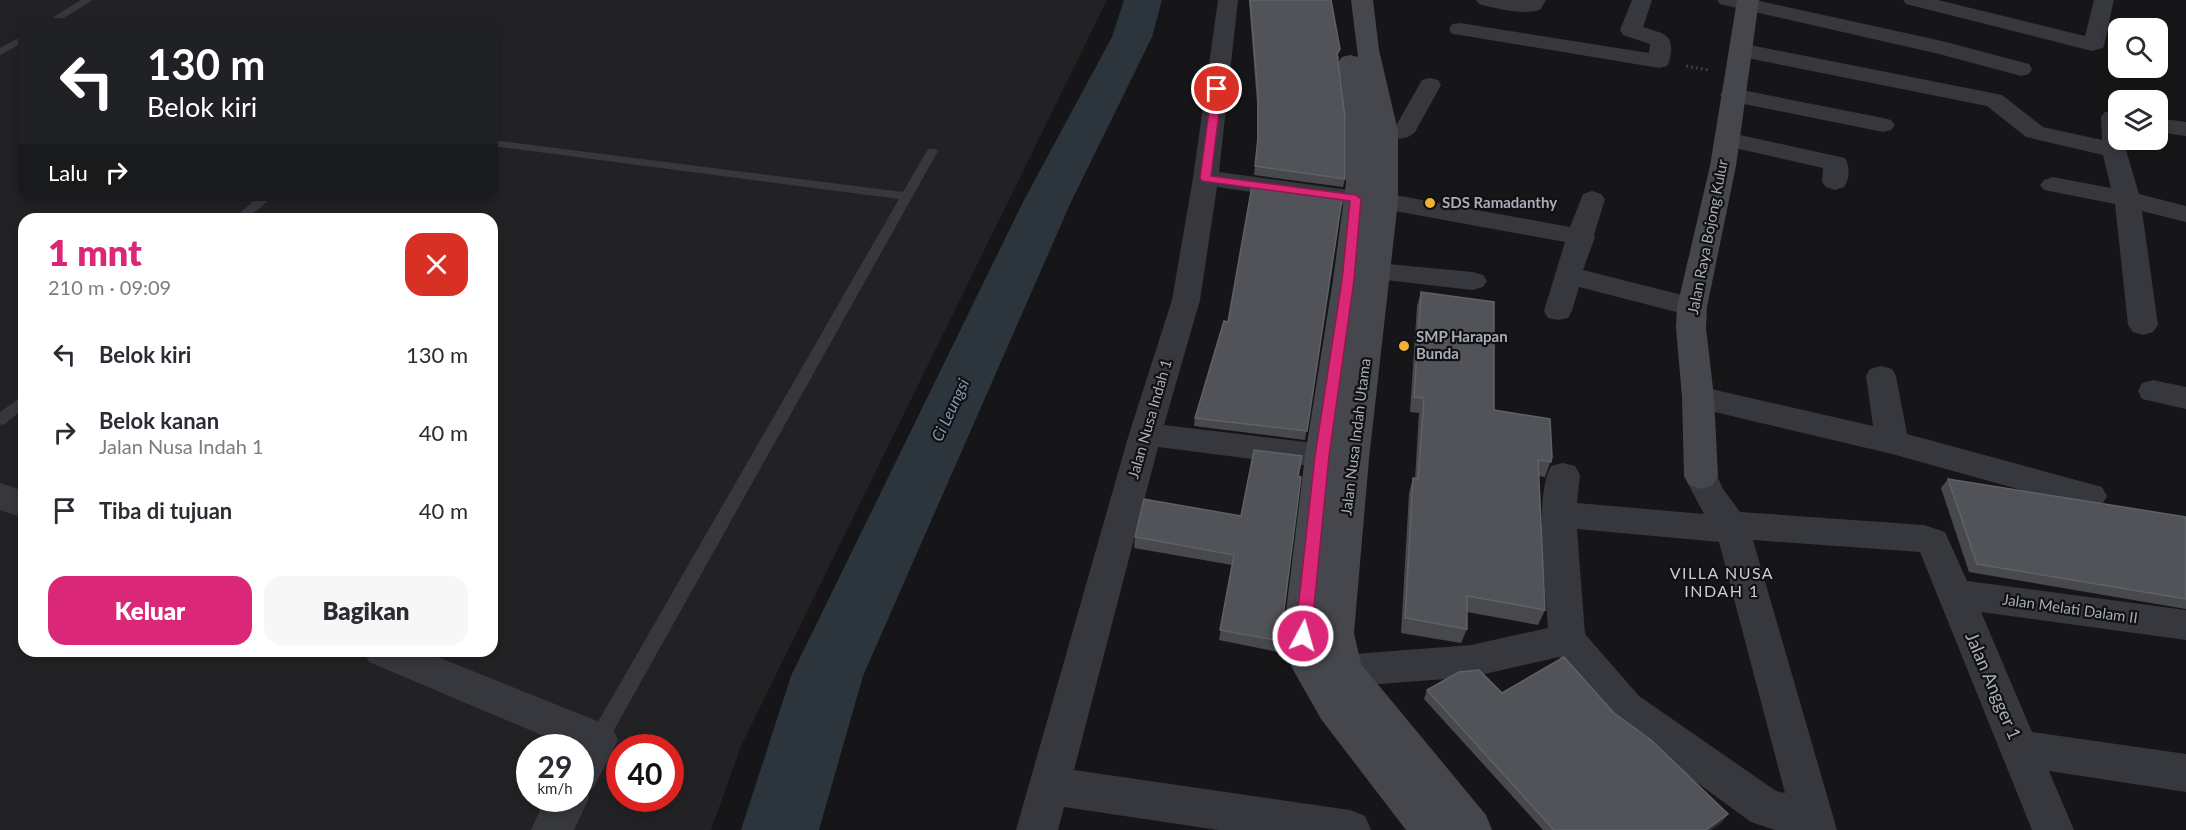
<!DOCTYPE html>
<html lang="id">
<head>
<meta charset="utf-8">
<style>
	body { margin:0; font-family:Lato,sans-serif; background:#f7f7f7; color:#2b2b33; height:100vh; display:flex; flex-direction:column; font-size:22px; white-space:nowrap }
	* { box-sizing:border-box; margin:0 }
	p { font-size:20px; color:#7c7c81 }
	.icon { flex:none; width:33px; height:33px; fill:none; stroke:currentColor; stroke-width:2; stroke-linecap:round; stroke-linejoin:round }
	.map { position:relative; flex:1; overflow:hidden }
	.sheet { position:absolute; left:18px; top:213px; width:480px; height:444px; display:flex; flex-direction:column; background:#fff; border-radius:18px; box-shadow:0 3px 9px #0003 }
	.sheet>* { flex:none }
	.top-card { position:absolute; left:18px; top:18px; width:480px; height:183px; border-radius:18px; box-shadow:0 3px 9px #0003; background:#202124; color:#fff; overflow:hidden }
	.controls { position:absolute; left:2108px; top:18px; display:grid; gap:12px }
	.controls a { display:grid; place-items:center; width:60px; height:60px; border-radius:12px; background:#fff; box-shadow:0 3px 9px #0003; font-size:30px }
	.speed { position:absolute; left:516px; top:734px; display:flex; gap:12px; font-size:30px; font-weight:700; text-align:center }
	.speed>* { display:grid; place-content:center; width:78px; height:78px; border-radius:50%; background:#fff; box-shadow:0 3px 9px #0003; line-height:1 }
	.speed small { font-size:15px; font-weight:400 }
	.speed .limit { border:9px solid #d22; background:#fff; color:#111 }
	.pin { position:absolute; display:grid; place-items:center; width:51px; height:51px; color:#fff; margin:-26px; border:3px solid #fff; border-radius:50%; box-shadow:0 2px 6px #0007 }
	.me { position:absolute; width:66px; margin:-33px; rotate:6deg; stroke-linejoin:round; filter:drop-shadow(0 0 4px #0008) }
	.turn { display:flex; align-items:center; gap:21px; height:126px; padding:0 30px; font-size:27px }
	.turn .icon { width:78px; height:78px; stroke-width:2.5 }
	.turn b { display:block; font-size:42px; line-height:51px }
	.then { display:flex; align-items:center; height:57px; padding:0 30px; background:#0003; gap:12px; font-size:22px }
	.round { display:grid; place-items:center; flex:none; width:63px; height:63px; border-radius:18px; background:#f7f7f7 }
	.headline { display:flex; align-items:center; justify-content:space-between; height:102px; padding:0 30px }
	h1 { font-size:36px; font-weight:800; line-height:45px; color:#db2777 }
	.primary-button { display:flex; gap:12px; margin-top:auto; padding:12px 30px }
	.primary-button a { flex:1; height:69px; border-radius:18px; background:#db2777; color:#fff; font-size:24px; font-weight:800; line-height:69px; text-align:center }
	.primary-button a+a { background:#f7f7f7; color:#2b2b33 }
	ul { padding:0; list-style:none }
	li { display:flex; align-items:center; gap:18px; height:78px; padding:0 30px }
	li div { flex:1 }
	li b { display:block; font-size:22px }
	li em { font-style:normal }
	.map>svg:first-child { display:block }
	.built { fill:#222225; fill-rule:evenodd }
	.lines { fill:none; stroke-linecap:round; stroke-linejoin:round }
	.river { fill:#2c353c; fill-rule:evenodd }
	.path { stroke:#3d3f44; stroke-width:3; stroke-dasharray:2 3; stroke-linecap:butt }
	.lane { fill:#37383d; fill-rule:evenodd }
	.street { fill:#37383d; fill-rule:evenodd }
	.secondary { fill:#45474d; fill-rule:evenodd }
	.wall { fill:#47494d }
	.shaded-wall { fill:#2f3033 }
	.building { fill:#525359; stroke:#5f6168; stroke-width:1.5 }
	.route { fill:#db2777; stroke:#8e194d; stroke-width:1.5 }
	.poi-dot { fill:#f2b134; stroke:#111113; stroke-width:2 }
	.labels { text-anchor:middle; stroke-width:4.5; stroke-linejoin:round; paint-order:stroke }
	.poi-label { font-size:15px; font-weight:bold; fill:#a8adb8; stroke:#111113; text-anchor:start }
	.street-label { font-size:15px; fill:#a8adb8; stroke:#111113 }
	.water-label { font-size:16px; font-style:italic; fill:#7f9bb3; stroke:#111113 }
	.neighbourhood-label { font-size:16px; letter-spacing:1.5px; fill:#c9ccd4; stroke:#111113 }
	.near-street-label { font-size:18px; fill:#a8adb8; stroke:#111113 }
</style>
</head>
<body>
<div class="map">
<svg width="2186" height="830" viewBox="0 0 2186 830">
	<rect width="100%" height="100%" fill="#161618"/>
	<path class="built" d="M 0,0 L 1107,0 L 741,746 L 711,830 L 0,830 ZM 24,24 L 492,24 L 492,195 L 24,195 ZM 24,219 L 492,219 L 492,651 L 24,651 ZM 530,747 L 580,747 L 580,798 L 530,798 ZM 620,747 L 670,747 L 670,798 L 620,798 Z"/>
	<g class="lines">
		<polygon class="river" points="1124,0 1162,0 1152,37 1071,202 863,676 819,830 741,830 791,676 1023,202 1112,37"/>
		<polyline class="path" points="1686,66 1708,70"/>
		<g class="lane">
			<polygon points="81,0 93,0 54,24 42,24"/>
			<polygon points="24,35 24,42 0,55 0,48"/>
			<polygon points="492,140 903,192 928,149 936,149 938,151 605,746 598,749 591,746 588,740 591,734 899,199 492,146"/>
			<polygon points="261,195 275,195 246,219 232,219"/>
			<polygon points="24,395 24,408 5,424 0,425 0,412"/>
		</g>
		<g class="street">
			<polygon points="1218,0 1238,0 1219,172 1356,191 1365,194 1369,199 1365,204 1356,207 1217,187 1200,300 1164,425 1348,447 1360,451 1364,459 1360,467 1348,471 1158,447 1074,770 1350,810 1365,816 1371,830 1218,830 1064,807 1058,830 1016,830 1129,434 1172,300 1193,178"/>
			<path d="M 1288,0 L 1327,0 L 1324,4 C 1313,7 1302,7 1291,4 Z"/>
			<path d="M 1476,0 L 1546,0 L 1540,10 C 1521,15 1498,9 1479,4 Z"/>
			<path d="M 1632,0 L 1652,0 L 1643,27 C 1659,33 1673,32 1671,52 C 1670,58 1670,61 1667,66 L 1659,68 L 1460,35 L 1452,34 L 1449,29 L 1452,24 L 1460,23 L 1649,53 L 1650,44 L 1623,35 L 1620,30 Z"/>
			<polygon points="1717,0 1755,0 1942,41 2029,64 2032,69 2029,74 2021,76 1939,54 1720,4"/>
			<path d="M 1903,0 L 1938,0 L 2085,36 L 2094,0 L 2114,0 C 2111,10 2106,43 2103,48 L 2092,51 L 1906,4 Z"/>
			<polygon points="1740,43 2002,95 2043,127 2102,140 2101,117 2105,112 2118,111 2118,140 2126,140 2126,150 2139,194 2186,206 2186,222 2142,211 2158,325 2153,332 2143,335 2133,332 2128,325 2115,204 2044,190 2040,185 2044,180 2053,177 2111,188 2103,155 2026,137 1987,106 1732,55 1729,50 1732,45"/>
			<path d="M 1430,78 L 1438,80 L 1441,85 L 1415,132 C 1406,142 1388,139 1376,136 L 1373,131 L 1376,126 L 1397,124 L 1422,80 Z"/>
			<polygon points="1732,88 1883,118 1891,120 1895,125 1891,130 1883,132 1724,100 1720,95 1724,90"/>
			<polygon points="2157,118 2186,122 2186,136 2157,132"/>
			<path d="M 1726,132 L 1845,158 C 1850,166 1850,179 1844,187 L 1835,190 L 1826,187 L 1822,182 L 1823,168 L 1717,144 L 1714,139 L 1717,134 Z"/>
			<polygon points="1592,191 1601,194 1605,199 1594,235 1595,237 1583,270 1702,300 1706,307 1702,314 1692,316 1579,287 1572,311 1568,318 1558,320 1548,318 1544,311 1565,242 1384,209 1375,206 1371,201 1375,196 1384,193 1570,227 1583,194"/>
			<polygon points="1377,263 1473,272 1483,275 1487,281 1483,287 1473,290 1367,278 1363,272 1367,266"/>
			<polygon points="1881,366 1892,369 1896,376 1907,434 2102,487 2107,496 2102,505 2090,509 1892,454 1698,408 1687,405 1682,397 1687,389 1698,386 1873,426 1866,376 1870,369"/>
			<polygon points="2153,380 2186,387 2186,409 2142,399 2138,391 2142,383"/>
			<path d="M 1563,463 L 1575,466 L 1580,475 L 1577,503 L 1704,514 L 1684,476 L 1689,467 L 1701,464 L 1713,467 L 1723,489 L 1740,512 L 1924,525 L 1945,532 L 1967,581 L 2186,610 L 2186,640 L 1981,612 L 2032,732 L 2186,754 L 2186,792 L 2049,771 L 2074,830 L 2032,830 L 1920,552 L 1753,540 L 1837,830 L 1775,830 L 1751,822 L 1611,720 L 1559,657 L 1471,677 L 1342,687 L 1328,683 L 1323,671 L 1328,659 L 1342,655 L 1471,645 L 1548,628 C 1546,588 1533,499 1551,466 ZM 1577,529 L 1719,542 L 1785,793 L 1776,791 L 1639,696 L 1585,634 Z"/>
			<polygon points="0,483 24,491 24,518 0,510"/>
			<polygon points="363,651 423,651 612,727 618,740 594,787 586,791 589,798 574,830 531,830 546,798 580,798 580,747 570,747 369,662"/>
		</g>
		<g class="secondary">
			<polygon points="1351,0 1373,0 1379,50 1398,131 1398,201 1369,459 1354,633 1361,664 1486,815 1492,830 1406,830 1321,719 1291,666 1283,636 1305,456 1333,280 1346,183 1346,126 1338,62 1342,57 1350,55 1358,57"/>
			<polygon points="1737,0 1759,0 1736,166 1707,307 1706,328 1714,397 1718,476 1713,485 1701,489 1689,485 1684,476 1682,397 1676,328 1677,307 1710,166"/>
		</g>
	</g>
	<g class="wall">
		<polygon points="1249,0 1301,0 1339,57 1338,59 1345,179 1343,187 1254,175 1257,146 1257,104"/>
		<polygon points="1342,199 1305,440 1194,426 1195,418 1228,322"/>
		<polygon points="1421,292 1494,410 1552,457 1545,477 1539,476 1545,610 1538,625 1467,612 1467,629 1461,643 1401,633 1409,493 1413,478 1415,479 1419,413 1410,412 1417,306"/>
		<polygon points="1298,476 1280,641 1278,652 1219,640 1232,565 1134,548 1135,537 1241,516"/>
		<polygon points="1948,479 2186,517 2186,609 1969,572 1941,488"/>
		<polygon points="1427,690 1502,693 1614,713 1728,814 1722,822 1711,830 1543,830 1424,699"/>
	</g>
	<polygon class="shaded-wall" points="1728,814 1722,822 1711,830 1706,830"/>
	<g class="building">
		<polygon points="1250,0 1331,0 1340,49 1337,54 1345,118 1345,179 1255,166 1258,138 1258,96"/>
		<polygon points="1252,186 1342,199 1307,431 1195,418 1224,321 1228,322"/>
		<polygon points="1421,292 1494,302 1494,410 1550,419 1552,457 1551,462 1538,460 1545,610 1467,596 1467,629 1405,618 1413,478 1418,479 1424,398 1414,397"/>
		<polygon points="1254,450 1302,456 1298,476 1301,477 1280,641 1220,630 1234,555 1135,537 1144,499 1241,516"/>
		<polygon points="1948,479 2186,517 2186,599 1977,564"/>
		<polygon points="1564,657 1614,713 1651,740 1728,814 1706,830 1554,830 1427,690 1459,672 1479,670 1502,693"/>
	</g>
	<polygon class="route" points="1217,86 1222,89 1211,176 1356,195 1361,199 1354,280 1329,456 1311,636 1309,640 1303,642 1298,640 1295,636 1315,456 1342,280 1350,201 1202,181 1200,178 1212,89"/>
	<g class="poi-dot">
		<circle cx="1430" cy="203" r="6"/>
		<circle cx="1404" cy="346" r="6"/>
	</g>
	<g class="labels">
		<g class="poi-label">
			<text x="1442" y="208">SDS Ramadanthy</text>
			<text x="1416" y="342">SMP Harapan<tspan x="1416" dy="17">Bunda</tspan></text>
		</g>
		<g class="street-label">
			<text transform="translate(1708 237) rotate(-79)" y="5">Jalan Raya Bojong Kulur</text>
			<text transform="translate(1150 419) rotate(-74)" y="5">Jalan Nusa Indah 1</text>
			<text transform="translate(1356 437) rotate(-83)" y="5">Jalan Nusa Indah Utama</text>
			<text transform="translate(2070 609) rotate(8)" y="5">Jalan Melati Dalam II</text>
		</g>
		<g class="water-label">
			<text transform="translate(950 410) rotate(-65)" y="6">Ci Leungsi</text>
		</g>
		<g class="neighbourhood-label">
			<text x="1722" y="579">VILLA NUSA<tspan x="1722" dy="18">INDAH 1</tspan></text>
		</g>
		<g class="near-street-label">
			<text transform="translate(1993 686) rotate(67)" y="6">Jalan Angger 1</text>
		</g>
	</g>
</svg>
<div class="controls">
<a><svg class="icon" aria-label="search" viewBox="0 0 24 24"><circle cx="10" cy="10" r="6"/><path d="M15 15l6 6"/></svg></a>
<a><svg class="icon" aria-label="layers" viewBox="0 0 24 24"><path d="M12 4l9 5-9 5-9-5zM3 14l9 5 9-5"/></svg></a>
</div>
<div class="speed"><div>29<small>km/h</small></div><div class="limit">40</div></div>
<div class="pin" style="left:1217px;top:89px;background:#d93025"><svg class="icon" aria-label="arrive" viewBox="0 0 24 24"><path d="M6 21V4h12l-3 4 3 4H6"/></svg></div>
<svg class="me" style="left:1303px;top:636px" viewBox="-20 -20 40 40"><circle r="17" fill="#db2777" stroke="#fff" stroke-width="3"/><path d="M0-11L8 9 0 5-8 9z" fill="#fff"/></svg>
<div class="top-card">
<div class="turn"><svg class="icon" aria-label="left" viewBox="0 0 24 24"><path d="M17 20v-9H6M10 6l-5 5 5 5"/></svg><div><b>130 m</b>Belok kiri</div></div>
<div class="then">Lalu<svg class="icon" aria-label="right" viewBox="0 0 24 24"><path d="M7 20v-9h11M14 6l5 5-5 5"/></svg></div>
</div>
<section class="sheet">
<div class="headline"><div><h1>1 mnt</h1><p>210 m · 09:09</p></div><a class="round" style="background:#d93025;color:#fff"><svg class="icon" aria-label="close" viewBox="0 0 24 24"><path d="M6 6l12 12M18 6L6 18"/></svg></a></div>
<ul>
<li><svg class="icon" aria-label="left" viewBox="0 0 24 24"><path d="M17 20v-9H6M10 6l-5 5 5 5"/></svg><div><b>Belok kiri</b></div><em>130 m</em></li>
<li><svg class="icon" aria-label="right" viewBox="0 0 24 24"><path d="M7 20v-9h11M14 6l5 5-5 5"/></svg><div><b>Belok kanan</b><p>Jalan Nusa Indah 1</p></div><em>40 m</em></li>
<li><svg class="icon" aria-label="arrive" viewBox="0 0 24 24"><path d="M6 21V4h12l-3 4 3 4H6"/></svg><div><b>Tiba di tujuan</b></div><em>40 m</em></li>
</ul>
<div class="primary-button"><a>Keluar</a><a>Bagikan</a></div>
</section>
</div>
</body>
</html>
